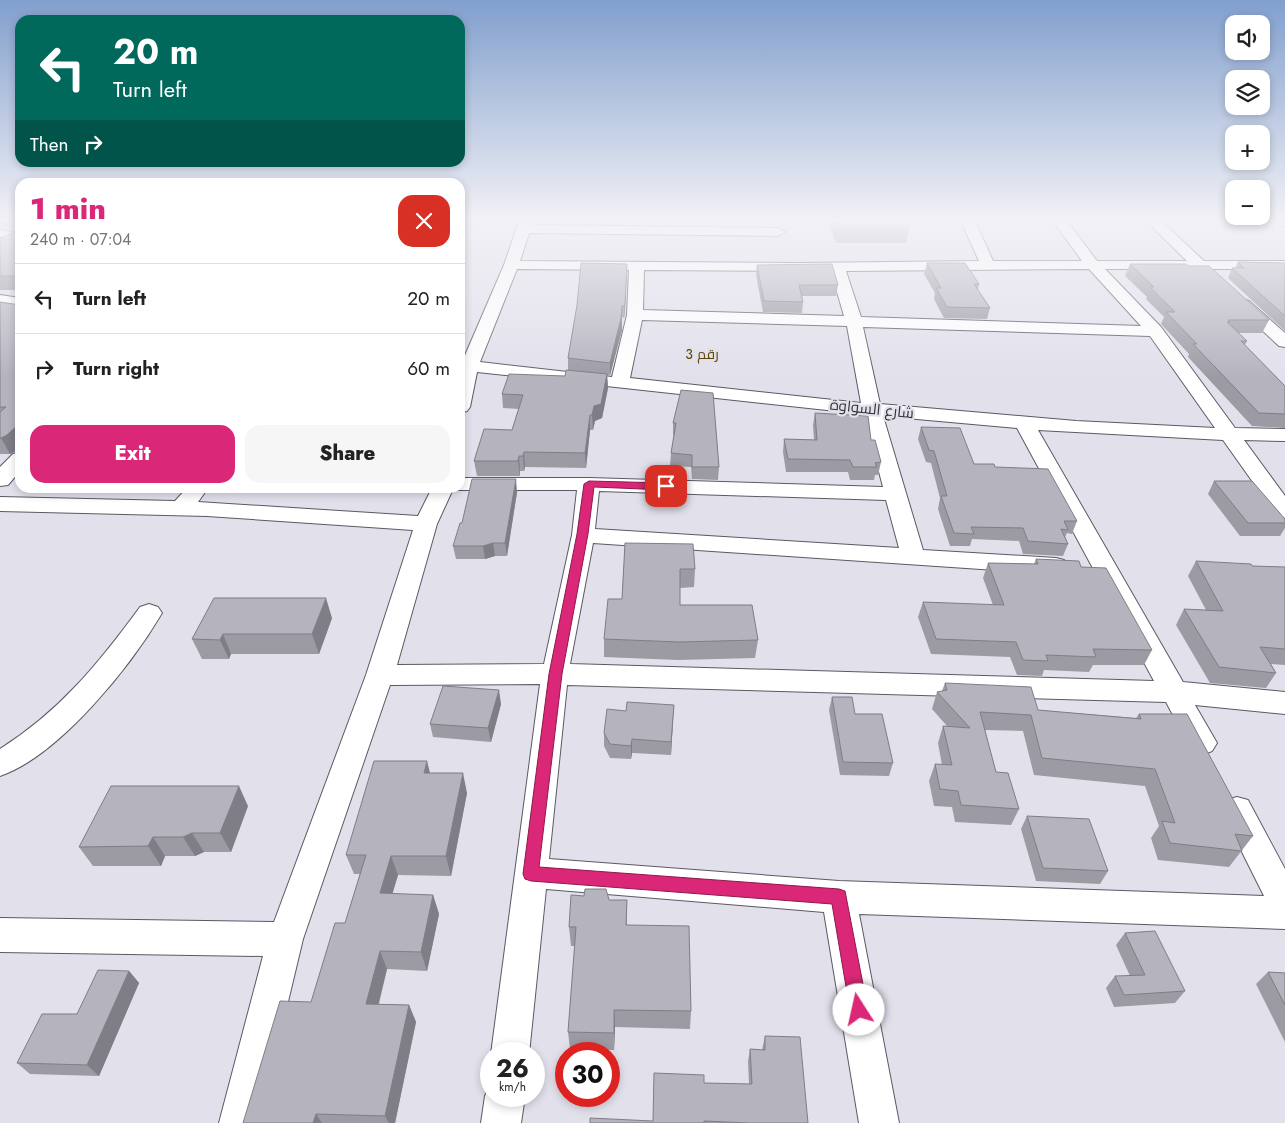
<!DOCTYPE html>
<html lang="en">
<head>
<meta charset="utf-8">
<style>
	body { margin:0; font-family:Jost,Cairo,sans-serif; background:#f6f6f6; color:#222; height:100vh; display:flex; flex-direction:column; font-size:19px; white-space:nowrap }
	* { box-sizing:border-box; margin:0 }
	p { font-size:16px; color:#767676 }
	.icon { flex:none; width:28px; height:28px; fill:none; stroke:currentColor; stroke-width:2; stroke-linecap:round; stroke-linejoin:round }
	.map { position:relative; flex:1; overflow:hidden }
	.side { position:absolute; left:15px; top:178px; width:450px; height:315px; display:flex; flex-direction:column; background:#fff; border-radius:15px; box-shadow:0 2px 8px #0003 }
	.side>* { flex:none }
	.guide { position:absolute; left:15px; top:15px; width:450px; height:152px; border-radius:15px; box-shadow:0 2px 8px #0003; background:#00695c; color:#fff; overflow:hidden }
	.controls { position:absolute; left:1225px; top:15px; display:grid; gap:10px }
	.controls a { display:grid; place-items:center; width:45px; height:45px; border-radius:10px; background:#fff; box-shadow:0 2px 8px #0003; font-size:25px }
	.speed { position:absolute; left:480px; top:1042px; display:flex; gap:10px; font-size:25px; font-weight:700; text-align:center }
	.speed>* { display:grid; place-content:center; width:65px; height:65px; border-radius:50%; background:#fff; box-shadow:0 2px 8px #0003; line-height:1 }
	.speed small { font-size:12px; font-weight:400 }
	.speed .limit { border:8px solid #d22; background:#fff; color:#111 }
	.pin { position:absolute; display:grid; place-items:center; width:42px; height:42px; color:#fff; margin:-21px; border-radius:10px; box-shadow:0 2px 8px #0006 }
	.me { position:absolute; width:55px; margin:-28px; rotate:350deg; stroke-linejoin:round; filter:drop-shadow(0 0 4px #0008) }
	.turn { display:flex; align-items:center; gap:18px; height:105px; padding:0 15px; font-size:22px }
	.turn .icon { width:65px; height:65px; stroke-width:2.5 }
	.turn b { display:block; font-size:35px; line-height:42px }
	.then { display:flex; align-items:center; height:48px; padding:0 15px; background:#0003; gap:10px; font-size:19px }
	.round { display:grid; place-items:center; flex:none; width:52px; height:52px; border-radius:15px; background:#f6f6f6 }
	.headline { display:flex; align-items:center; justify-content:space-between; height:85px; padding:0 15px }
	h1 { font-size:30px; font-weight:800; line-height:38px; color:#db2777 }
	.button { display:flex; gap:10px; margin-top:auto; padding:10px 15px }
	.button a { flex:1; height:58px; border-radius:15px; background:#db2777; color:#fff; font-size:20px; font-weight:800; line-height:58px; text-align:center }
	.button a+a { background:#f6f6f6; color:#222 }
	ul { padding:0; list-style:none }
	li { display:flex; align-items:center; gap:15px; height:70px; padding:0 15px; border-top:1px solid #e0e0e0 }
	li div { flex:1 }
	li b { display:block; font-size:19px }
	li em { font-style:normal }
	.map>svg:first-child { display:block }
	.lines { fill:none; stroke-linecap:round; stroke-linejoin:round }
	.minor-casing { stroke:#5b5963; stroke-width:2 }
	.minor { fill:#fff; fill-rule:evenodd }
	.wall { fill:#9c9aa3 }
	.shaded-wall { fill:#7f7d85 }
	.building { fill:#b5b3be; stroke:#7f7d85 }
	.route { fill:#db2777; stroke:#8e194d }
	.labels { text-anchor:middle; stroke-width:4.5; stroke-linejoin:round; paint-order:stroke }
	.far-neighbourhood-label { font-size:14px; fill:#5d4506; stroke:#e2e0eb }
	.street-label { font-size:15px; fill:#313034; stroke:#e2e0eb }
</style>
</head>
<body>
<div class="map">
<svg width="1285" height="1123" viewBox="0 0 1285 1123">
	<rect width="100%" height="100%" fill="#e2e0eb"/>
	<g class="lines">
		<defs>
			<g id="minor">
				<path d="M 519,221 L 533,221 L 531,225 L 778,228 L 785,232 L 778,236 L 529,233 L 520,261 L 797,263 L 979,261 L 961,221 L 975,221 L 993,261 L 1082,261 L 1053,221 L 1067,221 L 1097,261 L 1187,261 L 1146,221 L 1161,221 L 1204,261 L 1285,261 L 1285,269 L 1213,269 L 1212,274 C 1205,276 1202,274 1197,269 L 1105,269 L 1161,327 L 1235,428 L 1285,429 L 1285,441 L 1244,440 L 1285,496 L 1285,518 L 1277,516 L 1223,440 L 1038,430 L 1183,682 L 1285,692 L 1285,714 L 1195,705 L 1217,743 L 1212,751 L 1202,755 L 1192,751 L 1166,702 L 567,685 L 549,859 L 839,881 L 1264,896 L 1221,810 L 1226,800 L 1237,797 L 1248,800 L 1285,869 L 1285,929 L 859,914 L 899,1123 L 859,1123 L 824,912 L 546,889 L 529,1054 L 491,1054 L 491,1055 L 491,1054 L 540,684 L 390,685 L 303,939 L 259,1123 L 219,1123 L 263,956 L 0,952 L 0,918 L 274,922 L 366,675 L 413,530 L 207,516 L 0,511 L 0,497 L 175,501 L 187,488 L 208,488 L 198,502 L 418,516 L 432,488 L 460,488 L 460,478 L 589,478 L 883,487 L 864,414 L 477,372 L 470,407 L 467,411 L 460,413 L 460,360 L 463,360 L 504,265 ZM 517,269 L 629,270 L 627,315 L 612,377 L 480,362 ZM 1089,269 L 1141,326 L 861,317 L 846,271 ZM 644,270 L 831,271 L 844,316 L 643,310 ZM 642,320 L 847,326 L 861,403 L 630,378 ZM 863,327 L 1150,336 L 1215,428 L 1076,421 L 880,404 ZM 883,416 L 1017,428 L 1154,681 L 570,664 L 593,543 L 1056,574 L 1064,572 L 1068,566 L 1064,560 L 1056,558 L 923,550 ZM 453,489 L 460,490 L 577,490 L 572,535 L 544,664 L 397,665 L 437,524 ZM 599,491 L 886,500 L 899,548 L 595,529 Z"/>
				<polygon points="1277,221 1285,221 1285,226 1280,225"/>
				<polygon points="0,230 20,233 20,241 0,238"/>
				<polygon points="0,295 20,298 20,308 0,305"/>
				<polygon points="1243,299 1249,301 1285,333 1285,347 1279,346 1237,307 1235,304 1237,301"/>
				<polygon points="20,452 20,471 8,485 0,486 0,467 13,454"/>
				<path d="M 149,604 L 158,607 L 162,613 C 131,666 59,756 0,776 L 0,749 C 60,711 99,663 140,607 Z"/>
				<polygon points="491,1082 491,1096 525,1096 521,1123 481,1123 485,1096"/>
			</g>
		</defs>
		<use href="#minor" class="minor-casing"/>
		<use href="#minor" class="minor"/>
	</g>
	<g class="wall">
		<polygon points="0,221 20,221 20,228 0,225"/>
		<polygon points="828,221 905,221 909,228 906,243 836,243"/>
		<polygon points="20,230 20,290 0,290 0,238"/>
		<polygon points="1238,262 1285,263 1285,331 1228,278 1232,268 1235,268"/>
		<polygon points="927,263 979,284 978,290 990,308 987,319 944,318 934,299 935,293 924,274"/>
		<polygon points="627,264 625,315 624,318 622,317 622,330 610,375 607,375 608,388 602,418 595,421 593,430 590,430 586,468 525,467 524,471 520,471 520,476 477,476 474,461 512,430 519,409 503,408 502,394 565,376 568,370 568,358"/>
		<polygon points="1130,264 1188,266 1269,320 1262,333 1238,333 1247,341 1245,345 1285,386 1285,428 1252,426 1188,357 1189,354 1161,324 1164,317 1146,299 1147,297 1125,276"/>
		<polygon points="757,265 838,285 836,296 802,296 803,302 802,313 763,312 756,275"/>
		<polygon points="0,302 20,305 20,447 16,451 10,454 0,454"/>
		<polygon points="713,393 719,467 718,480 692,479 691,467 670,466 671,453 674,435 673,435 673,423"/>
		<polygon points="815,413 871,440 881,462 878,475 875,475 874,480 850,480 848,472 786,472 783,452 784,439 814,440 813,425"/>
		<polygon points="921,427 974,464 995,467 1077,521 1072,534 1067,533 1065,537 1068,544 1063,556 1023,554 1019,541 972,539 970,546 950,546 938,509 940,498 931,463 926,462 918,439"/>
		<polygon points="1214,481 1285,519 1285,528 1280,536 1240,536 1208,494"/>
		<polygon points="517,492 507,556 495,556 485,559 456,559 453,546 462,523"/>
		<polygon points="625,543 695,569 694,587 680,588 680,605 758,640 755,658 678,660 604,657 604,639 622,599"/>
		<polygon points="1036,559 1081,567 1152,650 1144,665 1093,665 1089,672 1044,670 1042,676 1017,675 1010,657 931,654 918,617 923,602 993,605 983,578 988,563 1034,564"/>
		<polygon points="1196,561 1252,566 1285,567 1285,665 1271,664 1276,673 1266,688 1210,683 1176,625 1184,609 1206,610 1188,576"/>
		<polygon points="214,598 332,618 319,654 231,654 229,659 202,659 192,639"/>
		<polygon points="945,683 1038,710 1136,718 1139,714 1253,836 1229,867 1158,860 1151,838 1159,826 1145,786 1034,775 1023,731 985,730 996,772 1019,809 1011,825 955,822 952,807 934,806 929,781 935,764 942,765 938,743 943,726 947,726 932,709 937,692 942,691"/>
		<polygon points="832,697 855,714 893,763 889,776 840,775 829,710"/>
		<polygon points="501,704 491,742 433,737 430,724"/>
		<polygon points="674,705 671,755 632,753 631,759 610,758 604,746 604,733 626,711"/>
		<polygon points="430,773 467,793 451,876 398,875 392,894 433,895 439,914 427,971 387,969 379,1004 409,1005 416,1022 395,1123 243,1123 311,1002 345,923 360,874 354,874 346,855"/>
		<polygon points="248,806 231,852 204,852 195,856 165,856 161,866 93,866 79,847"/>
		<polygon points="1027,816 1108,871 1100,884 1036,881 1021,829"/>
		<polygon points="609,900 627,900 627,925 691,1011 690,1029 615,1027 614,1050 570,1049 568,1032 575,946 571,946 569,927"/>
		<polygon points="1125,933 1185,991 1175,1003 1114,1007 1106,988 1115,976 1130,976 1116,945"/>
		<polygon points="129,971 139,983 99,1076 30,1074 17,1063"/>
		<polygon points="1268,972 1285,973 1285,1042 1256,984"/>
		<polygon points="765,1036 808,1123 590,1123 653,1121 704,1083 749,1084 748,1061 750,1049 762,1050"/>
	</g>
	<g class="shaded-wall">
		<polygon points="627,264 627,274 624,318 624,306"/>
		<polygon points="622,306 622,330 610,375 610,363"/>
		<polygon points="607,374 608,388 602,418 595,421 593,430 592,415 594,406"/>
		<polygon points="590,415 590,430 586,468 585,453"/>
		<polygon points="20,423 20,447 16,451 10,454 1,438"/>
		<polygon points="524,452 525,467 524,471 523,456"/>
		<polygon points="519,456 520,471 520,476 518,461"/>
		<polygon points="516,479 517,492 507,556 505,543"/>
		<polygon points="493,543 495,556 485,559 483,546"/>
		<polygon points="326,598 332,618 319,654 312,634"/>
		<polygon points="223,634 231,654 229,659 220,640"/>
		<polygon points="499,690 501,704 491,742 488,728"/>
		<polygon points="674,705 673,719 671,755 671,742"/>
		<polygon points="632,739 632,753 631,759 631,746"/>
		<polygon points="427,761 432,781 424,773"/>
		<polygon points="463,773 467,793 451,876 446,856"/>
		<polygon points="239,786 248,806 231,852 220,833"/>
		<polygon points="192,833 204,852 195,856 183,837"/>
		<polygon points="153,837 165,856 161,866 148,846"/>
		<polygon points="391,856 398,875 387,912 380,893"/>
		<polygon points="433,895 439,914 427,971 421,952"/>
		<polygon points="380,951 387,969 374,1021 366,1004"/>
		<polygon points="129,971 139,983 99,1076 87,1065"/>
		<polygon points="409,1005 416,1022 395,1123 389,1123 385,1116"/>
		<polygon points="614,1010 615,1027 614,1050"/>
		<polygon points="316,1114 322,1123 313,1123"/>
	</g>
	<g class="building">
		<polygon points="835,221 905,221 909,228 838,228"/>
		<polygon points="20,230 20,276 0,276 0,238"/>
		<polygon points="1238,262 1285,263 1285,316 1232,268 1244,268"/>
		<polygon points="581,263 627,264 625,304 624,306 622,306 621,318 610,363 568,358 577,305"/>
		<polygon points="927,263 965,263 979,284 974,284 990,308 947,307 936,288 941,288"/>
		<polygon points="832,264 838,285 799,285 803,302 764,301 757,265"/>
		<polygon points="1130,264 1186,264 1188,266 1209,266 1269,320 1228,320 1230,322 1227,322 1247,341 1241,341 1285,386 1285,414 1259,413 1193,344 1197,344 1166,312 1175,312 1150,287 1154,287"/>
		<polygon points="0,302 20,305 20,423 7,435 1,438 0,438 0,412 6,407 0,407"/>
		<polygon points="566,370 607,374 601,404 594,406 592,415 590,415 585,453 524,452 523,456 519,456 518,461 474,461 484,429 512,430 523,395 502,394 509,374 565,376"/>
		<polygon points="681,390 713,393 719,467 692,467 692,455 671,453 676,423 673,423"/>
		<polygon points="815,413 868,416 871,440 875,440 881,462 875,463 877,467 853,467 850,460 788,459 784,439 817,440"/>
		<polygon points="921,427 960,428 974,464 994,464 995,467 1048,469 1077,521 1064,521 1068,530 1061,529 1068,544 1028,541 1023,528 971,527 974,534 954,533 941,496 947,496 934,451 929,450"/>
		<polygon points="472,479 516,479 505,543 493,543 483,546 453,546 460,523 462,523"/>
		<polygon points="1214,481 1252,481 1285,519 1285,523 1248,523"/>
		<polygon points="625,543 693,544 695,569 680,569 680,605 752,605 758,640 679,642 604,639 608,599 622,599"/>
		<polygon points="1036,559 1079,561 1081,567 1106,568 1152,650 1093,649 1096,657 1046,655 1048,661 1023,660 1016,642 936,639 923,602 1004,605 988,563 1038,564"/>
		<polygon points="1196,561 1251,564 1252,566 1285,567 1285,649 1260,647 1276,673 1219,667 1184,609 1223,611"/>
		<polygon points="214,598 326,598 312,634 223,634 220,640 192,639"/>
		<polygon points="945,683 1031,687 1038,710 1141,719 1139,714 1187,714 1253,836 1235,834 1242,851 1170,843 1162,821 1175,823 1155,769 1042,758 1031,715 980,712 996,772 1008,773 1019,809 961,805 958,791 940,789 935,764 952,765 943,726 970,728 937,692 947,690"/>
		<polygon points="443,686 499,690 488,728 430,724"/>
		<polygon points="832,697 852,697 855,714 882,714 893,763 843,762"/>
		<polygon points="627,702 674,705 671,742 632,739 631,746 610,744 604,733 607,709 626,711"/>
		<polygon points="374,761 427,761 424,773 463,773 446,856 391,856 380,893 433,895 421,952 380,951 366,1004 409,1005 385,1116 316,1114 313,1123 243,1123 280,1001 311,1002 335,923 345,923 366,855 346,855"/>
		<polygon points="111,786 239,786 220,833 192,833 183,837 153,837 148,846 79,847"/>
		<polygon points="1027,816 1089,819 1108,871 1043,868"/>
		<polygon points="585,889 606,889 609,900 627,900 626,925 689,926 691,1011 614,1010 614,1033 568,1032 576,927 569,927 571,895 584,896"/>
		<polygon points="1155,931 1185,991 1124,995 1115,976 1145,975 1125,933"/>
		<polygon points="98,970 129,971 87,1065 17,1063 42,1014 77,1014"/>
		<polygon points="1268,972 1285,973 1285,1005"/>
		<polygon points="765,1036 800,1037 808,1123 749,1123 704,1121 704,1123 590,1123 590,1118 653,1121 654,1073 704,1075 704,1083 752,1084 750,1049 765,1050"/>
	</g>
	<linearGradient id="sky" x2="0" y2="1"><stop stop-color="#819fcd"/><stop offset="0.58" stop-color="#f2f1f6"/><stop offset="1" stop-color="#f2f1f6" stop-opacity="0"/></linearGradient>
	<rect width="1285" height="378" fill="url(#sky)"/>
	<polygon class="route" points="589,481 666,483 671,486 666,490 594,487 588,534 562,674 539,867 839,889 845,891 868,1010 865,1016 859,1019 852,1016 850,1010 832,904 531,881 525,879 523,874 549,674 577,534 584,484"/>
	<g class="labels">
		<g class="far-neighbourhood-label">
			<text x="702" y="359">رقم 3</text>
		</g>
		<g class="street-label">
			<text transform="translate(872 409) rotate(6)" y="5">شارع السواوة</text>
		</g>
	</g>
</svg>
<div class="controls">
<a><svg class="icon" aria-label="sound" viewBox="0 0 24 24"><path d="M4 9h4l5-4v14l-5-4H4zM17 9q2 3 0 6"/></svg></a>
<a><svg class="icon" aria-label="layers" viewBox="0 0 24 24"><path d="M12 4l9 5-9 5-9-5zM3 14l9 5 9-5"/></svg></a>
<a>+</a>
<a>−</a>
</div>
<div class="speed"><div>26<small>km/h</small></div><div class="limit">30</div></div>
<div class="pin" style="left:666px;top:486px;background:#d93025"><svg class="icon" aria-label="arrive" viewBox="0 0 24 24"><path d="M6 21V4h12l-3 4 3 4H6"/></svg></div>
<svg class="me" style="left:859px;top:1010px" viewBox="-20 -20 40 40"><circle r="19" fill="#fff"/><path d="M0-13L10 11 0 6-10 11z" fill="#db2777"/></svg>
<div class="guide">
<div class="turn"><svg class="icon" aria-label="left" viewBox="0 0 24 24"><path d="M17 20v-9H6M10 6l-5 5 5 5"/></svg><div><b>20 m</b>Turn left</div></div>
<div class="then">Then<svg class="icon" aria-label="right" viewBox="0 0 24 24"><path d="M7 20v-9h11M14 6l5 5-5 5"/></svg></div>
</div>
<section class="side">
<div class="headline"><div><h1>1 min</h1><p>240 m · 07:04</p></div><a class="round" style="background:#d93025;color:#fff"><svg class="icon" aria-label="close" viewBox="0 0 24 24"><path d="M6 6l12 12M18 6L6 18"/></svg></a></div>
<ul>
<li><svg class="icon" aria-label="left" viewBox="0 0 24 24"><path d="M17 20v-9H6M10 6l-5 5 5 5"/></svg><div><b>Turn left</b></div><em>20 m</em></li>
<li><svg class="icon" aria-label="right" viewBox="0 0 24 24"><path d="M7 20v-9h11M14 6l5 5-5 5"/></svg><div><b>Turn right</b></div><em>60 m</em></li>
</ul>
<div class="button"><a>Exit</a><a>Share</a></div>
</section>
</div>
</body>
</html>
